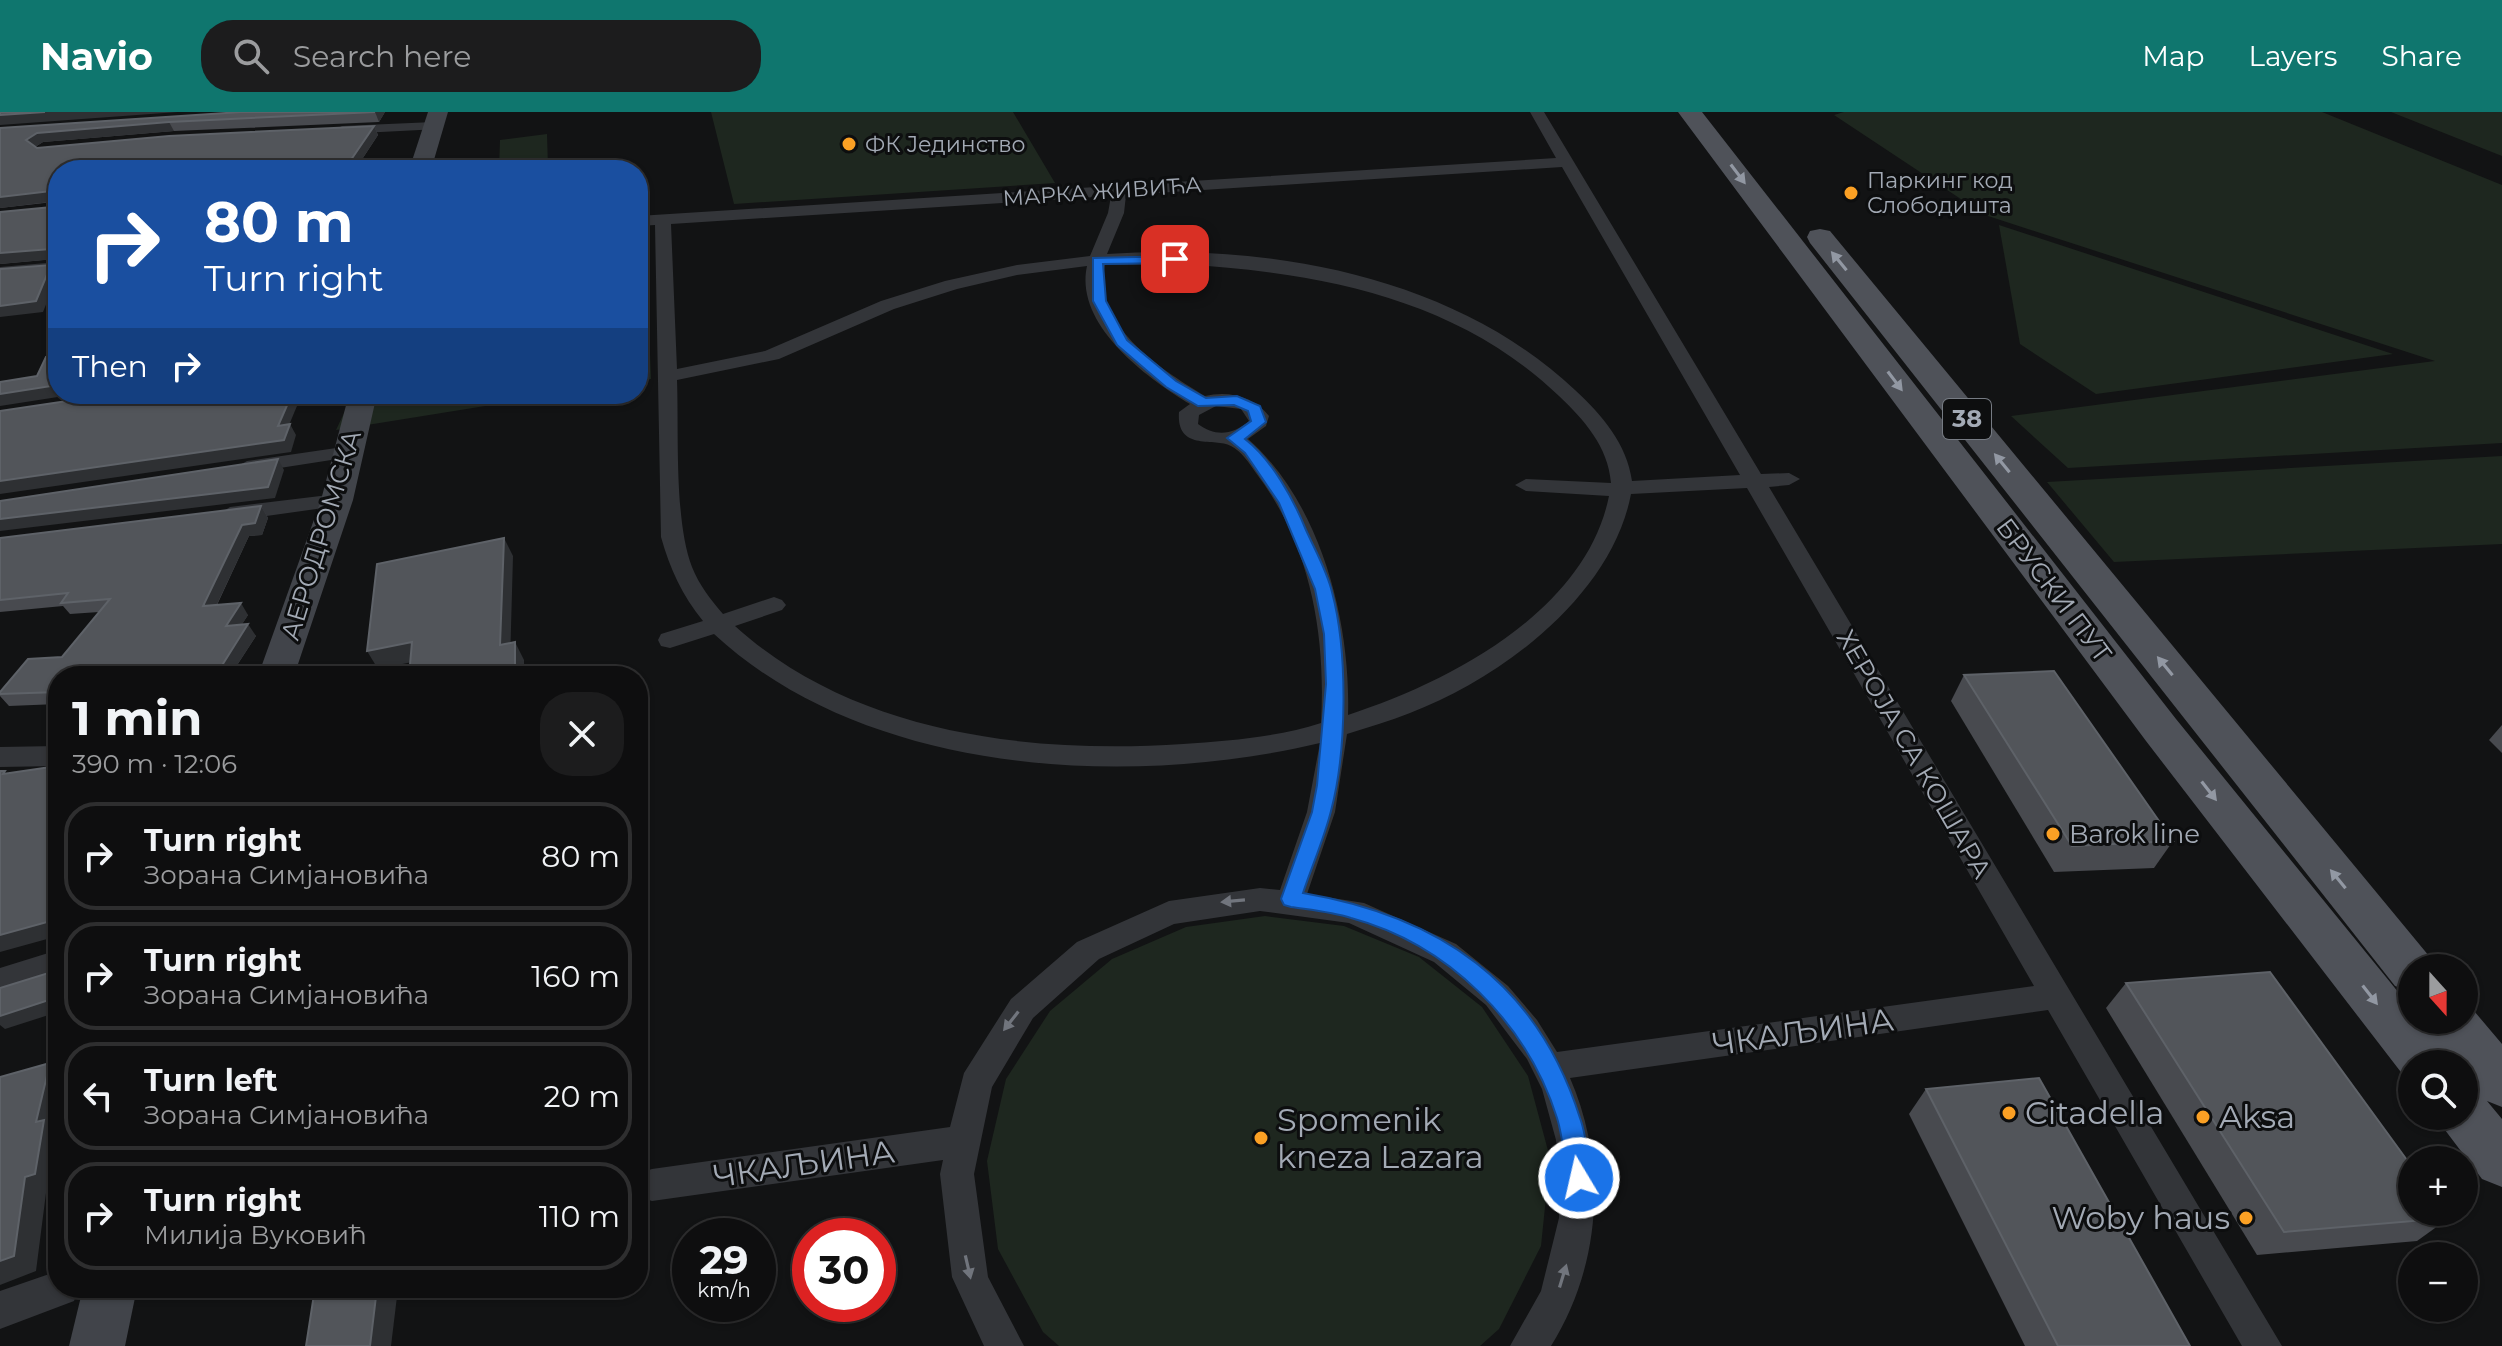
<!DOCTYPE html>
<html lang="en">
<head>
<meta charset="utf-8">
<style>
	body { margin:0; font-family:Montserrat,sans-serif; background:#1c1c1d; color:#f1f3f6; height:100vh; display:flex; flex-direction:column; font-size:30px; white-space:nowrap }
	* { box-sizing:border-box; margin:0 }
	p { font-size:26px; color:#9b9c9e }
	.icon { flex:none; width:44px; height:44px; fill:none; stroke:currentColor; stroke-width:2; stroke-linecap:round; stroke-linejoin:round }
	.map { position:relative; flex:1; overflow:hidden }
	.drawer { position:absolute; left:48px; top:554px; width:600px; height:632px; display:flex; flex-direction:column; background:#0e0e0f; border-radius:32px; box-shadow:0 2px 6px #0004,0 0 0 2px #2e2e2f }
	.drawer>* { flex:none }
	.guide { position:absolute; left:48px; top:48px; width:600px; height:244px; border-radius:32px; box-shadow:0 2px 6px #0004,0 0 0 2px #2e2e2f; background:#1a4fa0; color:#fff; overflow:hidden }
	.needle { width:52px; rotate:159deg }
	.fabs { position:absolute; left:2398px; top:842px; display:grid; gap:16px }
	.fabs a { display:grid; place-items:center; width:80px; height:80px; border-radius:50%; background:#0e0e0f; box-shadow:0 2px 6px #0004,0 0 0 2px #2e2e2f; font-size:40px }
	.speed { position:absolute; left:672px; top:1106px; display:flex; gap:16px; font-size:40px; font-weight:700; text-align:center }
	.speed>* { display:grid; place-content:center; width:104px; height:104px; border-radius:50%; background:#0e0e0f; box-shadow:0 2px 6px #0004,0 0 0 2px #2e2e2f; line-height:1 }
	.speed small { font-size:20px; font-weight:400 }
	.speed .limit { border:12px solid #d22; background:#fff; color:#111 }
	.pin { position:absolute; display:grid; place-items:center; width:68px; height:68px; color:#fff; margin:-34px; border-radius:16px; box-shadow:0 4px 12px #0006 }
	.me { position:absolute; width:88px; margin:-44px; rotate:351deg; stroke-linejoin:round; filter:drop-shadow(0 0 6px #0008) }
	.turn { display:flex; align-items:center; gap:28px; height:168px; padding:0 24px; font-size:36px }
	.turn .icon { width:104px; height:104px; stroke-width:2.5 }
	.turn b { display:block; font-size:56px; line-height:68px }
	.then { display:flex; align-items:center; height:76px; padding:0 24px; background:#0003; gap:16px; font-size:30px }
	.round { display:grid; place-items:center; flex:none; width:84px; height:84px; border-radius:32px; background:#1c1c1d }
	.summary { display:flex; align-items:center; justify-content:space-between; height:136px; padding:0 24px }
	h1 { font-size:48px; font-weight:700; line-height:60px }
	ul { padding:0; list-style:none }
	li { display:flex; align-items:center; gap:24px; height:108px; margin:0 16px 12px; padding:0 8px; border:4px solid #2e2e2f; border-radius:32px }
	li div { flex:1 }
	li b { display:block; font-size:30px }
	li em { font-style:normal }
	header { display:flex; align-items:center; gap:48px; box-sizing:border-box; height:112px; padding:0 40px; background:#0f766e; color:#fff }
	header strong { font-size:38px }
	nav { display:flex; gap:44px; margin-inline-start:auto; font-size:28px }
	.search { width:560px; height:72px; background:#1c1c1d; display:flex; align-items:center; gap:20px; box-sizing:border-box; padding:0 28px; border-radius:32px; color:#9b9c9e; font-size:30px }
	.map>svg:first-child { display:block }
	.green { fill:#1e271f }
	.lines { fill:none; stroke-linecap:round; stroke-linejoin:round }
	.street { fill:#333539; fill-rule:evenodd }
	.secondary { fill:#41444a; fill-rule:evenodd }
	.primary { fill:#4f5259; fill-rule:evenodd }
	.wall { fill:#484a4f }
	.shaded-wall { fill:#2e3033 }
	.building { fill:#52555a; stroke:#5e6268; stroke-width:2 }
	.oneway { fill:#9298a3 }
	.oneway2 { fill:#71757d }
	.route { fill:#1a73e8; stroke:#114b97; stroke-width:2 }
	.poi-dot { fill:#fba024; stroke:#0d0e0f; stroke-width:3 }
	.labels { text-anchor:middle; stroke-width:6; stroke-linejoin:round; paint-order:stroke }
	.far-poi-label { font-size:22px; fill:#a3aab5; stroke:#0d0e0f; text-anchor:start }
	.far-street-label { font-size:22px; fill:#a3aab5; stroke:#0d0e0f }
	.shield { fill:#0d0e0f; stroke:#767b83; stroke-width:2 }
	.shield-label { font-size:24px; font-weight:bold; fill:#a3aab5 }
	.street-label { font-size:26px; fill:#a3aab5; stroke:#0d0e0f }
	.poi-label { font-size:26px; fill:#a3aab5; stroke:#0d0e0f; text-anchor:start }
	.near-street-label { font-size:32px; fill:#a3aab5; stroke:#0d0e0f }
	.near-poi-label { font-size:32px; fill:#a3aab5; stroke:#0d0e0f; text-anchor:start }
</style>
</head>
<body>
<header>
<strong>Navio</strong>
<div class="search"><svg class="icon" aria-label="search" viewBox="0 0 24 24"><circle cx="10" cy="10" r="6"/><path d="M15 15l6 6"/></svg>Search here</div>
<nav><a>Map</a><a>Layers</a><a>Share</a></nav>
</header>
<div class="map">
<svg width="2502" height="1234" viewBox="0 0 2502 1234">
	<rect width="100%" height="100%" fill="#121314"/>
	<g class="green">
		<polygon points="711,0 1013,0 1055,71 734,92"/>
		<polygon points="1844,0 2322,0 2502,73 2502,331 2068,356 2011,304 2435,249 1985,103 1834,3"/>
		<polygon points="2391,0 2502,0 2502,44"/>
		<polygon points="547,22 548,55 499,58 500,28"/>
		<polygon points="1999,113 2393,242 2096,282 2020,232"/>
		<polygon points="647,162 651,267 638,269 638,163"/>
		<polygon points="353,282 559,282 336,318"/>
		<polygon points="2502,344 2502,432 2114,450 2047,370"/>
		<polygon points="1265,804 1344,814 1419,845 1482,895 1528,964 1550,1046 1541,1134 1499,1217 1480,1234 1059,1234 1043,1220 998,1137 987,1049 1006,967 1050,899 1112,847 1186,815"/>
	</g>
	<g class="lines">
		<g class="street">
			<path d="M 1530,0 L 1544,0 L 1761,362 L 1789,361 L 1800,367 L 1789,373 L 1769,375 L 2282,1234 L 2242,1234 L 2048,898 L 1570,966 C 1608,1053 1601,1154 1551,1234 L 1510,1234 L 1541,1179 L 1559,1106 L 1559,1054 L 1556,1028 L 1542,977 L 1527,947 L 1486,893 L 1434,850 L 1349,811 L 1260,799 L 1174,812 L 1099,847 L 1033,906 L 992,975 L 974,1062 L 988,1165 L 1024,1234 L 984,1234 L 952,1165 L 940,1062 L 943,1048 L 652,1089 L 640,1085 L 640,1061 L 652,1057 L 950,1015 L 964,961 L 1011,887 L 1077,830 L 1169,789 L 1260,776 L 1280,778 L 1307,700 L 1320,631 C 1126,677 866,663 714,522 L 670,536 L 661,534 L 658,528 L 661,522 L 703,509 C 682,483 670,457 661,425 L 655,113 L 638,114 L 638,104 L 1556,46 ZM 1562,55 L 1740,363 L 1632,369 C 1627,332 1602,303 1575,278 C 1454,164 1269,131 1107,142 L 1124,101 L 1126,83 ZM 1111,84 L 1108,101 L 1090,144 L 1017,153 L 945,169 L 881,189 L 765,239 L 677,257 L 671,112 ZM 1178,152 C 1317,160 1456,185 1559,284 C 1584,308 1608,334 1611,371 L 1526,367 L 1515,373 L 1526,379 L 1609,384 C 1586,499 1450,570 1348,603 C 1351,510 1321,391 1248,327 L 1266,314 L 1269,304 C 1255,285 1229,278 1205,284 C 1162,258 1092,214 1105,153 ZM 1087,154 C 1074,213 1147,266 1190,292 L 1179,300 C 1176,340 1214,325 1231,334 C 1241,339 1250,352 1256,361 C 1311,433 1326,524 1321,611 C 1278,625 1228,629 1183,632 C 1029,642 854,622 735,514 L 782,498 L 786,493 L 782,488 L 774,485 L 723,502 C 711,488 699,473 692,455 C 674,408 679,321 677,268 L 779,247 L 894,197 L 957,177 L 1017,163 ZM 1216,294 L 1241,297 L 1249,309 C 1233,323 1215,325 1198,312 L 1199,303 ZM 1747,376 L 2034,874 L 1557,940 L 1537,908 L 1508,874 L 1456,832 L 1364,791 L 1307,782 L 1335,700 L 1347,622 C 1368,615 1390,609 1410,601 C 1502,566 1612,483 1631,382 Z"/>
			<polygon points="434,10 439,11 439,17 342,22 335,18 342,14"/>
			<polygon points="58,150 58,160 0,165 0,155"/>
			<polygon points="350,334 357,336 360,340 357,344 247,361 236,355 247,349"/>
			<polygon points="337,382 345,383 348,388 345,393 230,409 219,402 230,395"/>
			<polygon points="58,634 58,654 0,655 0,635"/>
			<polygon points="58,838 58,864 0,882 0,856"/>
			<polygon points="58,1159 58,1176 79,1176 74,1189 0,1217 0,1179"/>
		</g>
		<g class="secondary">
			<polygon points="428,0 448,0 431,58 409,58"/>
			<polygon points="349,282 377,282 353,388 294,564 258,564 321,388"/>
			<polygon points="83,1176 137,1176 125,1234 69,1234"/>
		</g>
		<g class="primary">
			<polygon points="1678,0 1702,0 2176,607 2412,897 2412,908 2421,908 2432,922 2426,908 2464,908 2464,891 2469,893 2502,932 2502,995 2487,989 2502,1007 2502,1075 2482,1067 2445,1018 2438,1004 2464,1004 2464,977 2479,982 2464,963 2464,952 2455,952 2445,938 2451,952 2412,952 2412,970 2407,968 2146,629"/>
			<polygon points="1820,117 1830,119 2429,844 2435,856 2412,856 2412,880 2395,874 1810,131 1807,125 1810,119"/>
		</g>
	</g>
	<g class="wall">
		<polygon points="241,0 385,0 379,10 174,19 43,30 35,35 37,36 374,14 378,23 355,58 58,58 55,147 0,152 0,100 52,95 53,90 0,96 0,16"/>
		<polygon points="261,394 268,406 262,423 249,424 217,493 248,503 242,512 256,524 230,564 58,564 58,592 9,594 0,584 0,580 62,545 99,500 70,502 63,494 0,500 0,426"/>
		<polygon points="1964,563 2173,729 2154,756 2054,760 1951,589"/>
		<polygon points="2502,613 2502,641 2489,628"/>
		<polygon points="2126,871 2449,1106 2417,1129 2257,1143 2106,896"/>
		<polygon points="1926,977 2190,1234 2025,1234 1909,1002"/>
	</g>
	<g class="shaded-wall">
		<polygon points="45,0 178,0 0,13 0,3"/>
		<polygon points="375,0 385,0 379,10"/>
		<polygon points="169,10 174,19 43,30 32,37 26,28 37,21"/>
		<polygon points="374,14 378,23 355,58 344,58"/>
		<polygon points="51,79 58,89 0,96 0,85"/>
		<polygon points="51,137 58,137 58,152 55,147 0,152 0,141"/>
		<polygon points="51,153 58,163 43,200 0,205 0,194"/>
		<polygon points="58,273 58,282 77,282 0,294 0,282"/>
		<polygon points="292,282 302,282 284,325 278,314"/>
		<polygon points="290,312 296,323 291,340 0,382 0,369"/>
		<polygon points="278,347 284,358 275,386 0,419 0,407"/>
		<polygon points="261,394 268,406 262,423 249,424 211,505 203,494 242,413"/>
		<polygon points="504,426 513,444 510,551 500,533"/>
		<polygon points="241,491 248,503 234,525 226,514"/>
		<polygon points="248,512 256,524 230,564 217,564 216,563"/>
		<polygon points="412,530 422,548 378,557 367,539"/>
		<polygon points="515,530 524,548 524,564 515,564"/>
		<polygon points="454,560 456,564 434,564"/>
		<polygon points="58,807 58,824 0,840 0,823"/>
		<polygon points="58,885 58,900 5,917 0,913 0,904"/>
		<polygon points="50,951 58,958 58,1063 56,1078 46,1081 36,1159 0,1173 0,1149 25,1065 36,1010"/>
		<polygon points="377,1176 398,1176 391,1234 370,1234"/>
	</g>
	<g class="building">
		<polygon points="0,0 45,0 0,3"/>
		<polygon points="241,0 375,0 169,10 37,21 26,28 37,36 169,24 374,14 344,58 58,58 58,137 54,146 51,137 0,141 0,100 52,95 55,82 51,79 0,85 0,16"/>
		<polygon points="51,153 36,189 0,194 0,157"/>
		<polygon points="58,243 58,273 0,282 0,270 37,264 46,245"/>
		<polygon points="114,282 292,282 278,314 290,312 284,328 0,369 0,299"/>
		<polygon points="278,347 268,375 0,407 0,389"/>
		<polygon points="261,394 255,411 242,413 203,494 241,491 226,514 248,512 216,563 223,562 222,564 58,564 58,580 0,582 0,580 28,547 62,545 110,487 61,491 68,481 0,488 0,426"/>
		<polygon points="504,426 500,533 515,530 515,564 453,564 454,560 434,564 409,564 412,530 367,539 377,452"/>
		<polygon points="2054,559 2173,729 2072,734 1964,563"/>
		<polygon points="58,654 58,807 0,823 0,659 5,659 3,662"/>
		<polygon points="58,858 58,885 0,904 0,876"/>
		<polygon points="2270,860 2412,1055 2412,1100 2444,1100 2449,1106 2284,1120 2126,871"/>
		<polygon points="50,951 36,1010 44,1008 35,1062 25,1065 14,1144 0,1149 0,965"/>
		<polygon points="2039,966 2190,1234 2058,1234 1926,977"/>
		<polygon points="315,1176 377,1176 370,1234 306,1234"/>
	</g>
	<defs><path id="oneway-solid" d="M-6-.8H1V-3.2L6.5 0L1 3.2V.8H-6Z" transform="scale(2)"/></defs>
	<g class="oneway">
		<use href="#oneway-solid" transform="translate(1738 62) rotate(53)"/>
		<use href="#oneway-solid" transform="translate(1839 149) rotate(-129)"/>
		<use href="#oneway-solid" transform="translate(1895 269) rotate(53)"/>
		<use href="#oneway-solid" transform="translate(2002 351) rotate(-129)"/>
		<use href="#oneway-solid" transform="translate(2165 554) rotate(-129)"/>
		<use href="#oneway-solid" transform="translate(2209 679) rotate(52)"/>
		<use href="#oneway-solid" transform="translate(2338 767) rotate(-129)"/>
		<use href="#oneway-solid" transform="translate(2370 883) rotate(52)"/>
	</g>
	<g class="oneway2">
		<use href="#oneway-solid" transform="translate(1233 789) rotate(175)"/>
		<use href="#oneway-solid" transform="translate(1011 909) rotate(128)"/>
		<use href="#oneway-solid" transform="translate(968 1155) rotate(77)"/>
		<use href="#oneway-solid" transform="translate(1563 1164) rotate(-73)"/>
	</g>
	<path class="route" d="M 1180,144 L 1181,147 L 1175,151 L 1103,152 L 1106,189 L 1127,228 L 1176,269 L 1206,286 L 1237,284 L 1260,294 L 1266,310 L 1245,327 C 1272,348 1293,386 1306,418 C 1315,438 1327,459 1332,480 C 1348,540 1347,639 1331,699 C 1324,727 1312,754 1303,781 C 1439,804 1537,870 1580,1006 C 1587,1025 1588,1046 1591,1066 L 1587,1074 L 1579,1077 L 1570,1074 L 1567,1066 C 1564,1046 1563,1025 1557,1006 C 1527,911 1448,832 1351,806 C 1332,800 1311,798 1291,795 L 1284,793 L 1281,787 L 1312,700 L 1317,673 L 1326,572 L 1324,522 L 1315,477 L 1279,391 L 1245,341 L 1227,326 L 1251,309 L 1248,299 L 1234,293 L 1198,294 L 1166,275 L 1117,233 L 1093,189 L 1093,146 Z"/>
	<g class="poi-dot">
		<circle cx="849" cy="32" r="8"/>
		<circle cx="1851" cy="81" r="8"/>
		<circle cx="2053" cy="722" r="8"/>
		<circle cx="2009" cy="1001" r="8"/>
		<circle cx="2203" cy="1005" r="8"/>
		<circle cx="1261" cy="1026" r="8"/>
		<circle cx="2246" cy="1106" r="8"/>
	</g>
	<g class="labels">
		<g class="far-poi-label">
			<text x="865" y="40">ФК Јединство</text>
			<text x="1867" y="76">Паркинг код<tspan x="1867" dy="25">Слободишта</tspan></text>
		</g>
		<g class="far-street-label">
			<text transform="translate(1102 79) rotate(-4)" y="8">МАРКА ЖИВИЋА</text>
		</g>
		<rect class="shield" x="1943" y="287" width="48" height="40" rx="6"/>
		<g class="shield-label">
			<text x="1967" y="315">38</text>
		</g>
		<g class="street-label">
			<text transform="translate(321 423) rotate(-73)" y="9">АЕРОДРОМСКА</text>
			<text transform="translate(2054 478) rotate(53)" y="9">БРУСКИ ПУТ</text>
			<text transform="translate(1914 642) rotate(60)" y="9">ХЕРОЈА СА КОШАРА</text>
		</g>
		<g class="poi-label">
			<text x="2069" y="731">Barok line</text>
		</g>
		<g class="near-street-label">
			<text transform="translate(1803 920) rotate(-8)" y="11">ЧКАЉИНА</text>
			<text transform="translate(804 1052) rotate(-8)" y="11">ЧКАЉИНА</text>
		</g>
		<g class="near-poi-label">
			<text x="2025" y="1012">Citadella</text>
			<text x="2219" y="1016">Aksa</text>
			<text x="1277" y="1019">Spomenik<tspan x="1277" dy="37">kneza Lazara</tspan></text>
			<text x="2230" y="1117" text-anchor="end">Woby haus</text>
		</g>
	</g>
</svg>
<div class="fabs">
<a><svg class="needle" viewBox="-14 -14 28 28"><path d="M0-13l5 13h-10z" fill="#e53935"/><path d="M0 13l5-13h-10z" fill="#9b9c9e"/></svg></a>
<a><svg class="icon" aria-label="search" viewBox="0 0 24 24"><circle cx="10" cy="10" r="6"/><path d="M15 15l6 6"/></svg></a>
<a>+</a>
<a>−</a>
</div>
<div class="speed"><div>29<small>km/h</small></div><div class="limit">30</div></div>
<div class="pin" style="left:1175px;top:147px;background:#d93025"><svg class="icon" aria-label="arrive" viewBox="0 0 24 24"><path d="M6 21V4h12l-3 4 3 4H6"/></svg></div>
<svg class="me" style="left:1579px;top:1066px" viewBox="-20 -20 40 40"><circle r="17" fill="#1a73e8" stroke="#fff" stroke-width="3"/><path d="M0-11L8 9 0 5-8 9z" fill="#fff"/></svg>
<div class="guide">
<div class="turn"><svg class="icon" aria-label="right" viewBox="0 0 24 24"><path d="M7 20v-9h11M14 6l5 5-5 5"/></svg><div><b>80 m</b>Turn right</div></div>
<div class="then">Then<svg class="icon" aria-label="right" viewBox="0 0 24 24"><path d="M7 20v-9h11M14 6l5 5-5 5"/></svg></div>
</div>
<section class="drawer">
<div class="summary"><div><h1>1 min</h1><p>390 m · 12:06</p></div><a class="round"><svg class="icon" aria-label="close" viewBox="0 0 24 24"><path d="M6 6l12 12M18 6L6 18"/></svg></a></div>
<ul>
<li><svg class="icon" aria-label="right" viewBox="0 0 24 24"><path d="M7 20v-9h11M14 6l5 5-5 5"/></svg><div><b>Turn right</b><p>Зорана Симјановића</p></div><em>80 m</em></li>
<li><svg class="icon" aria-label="right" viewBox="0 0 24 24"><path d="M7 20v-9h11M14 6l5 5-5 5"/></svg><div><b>Turn right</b><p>Зорана Симјановића</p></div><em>160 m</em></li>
<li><svg class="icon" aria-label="left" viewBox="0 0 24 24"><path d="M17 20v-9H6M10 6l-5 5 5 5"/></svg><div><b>Turn left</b><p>Зорана Симјановића</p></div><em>20 m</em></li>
<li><svg class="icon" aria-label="right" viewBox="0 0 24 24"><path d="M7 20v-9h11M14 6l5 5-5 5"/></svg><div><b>Turn right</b><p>Милија Вуковић</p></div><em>110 m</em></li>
</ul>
</section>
</div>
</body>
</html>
